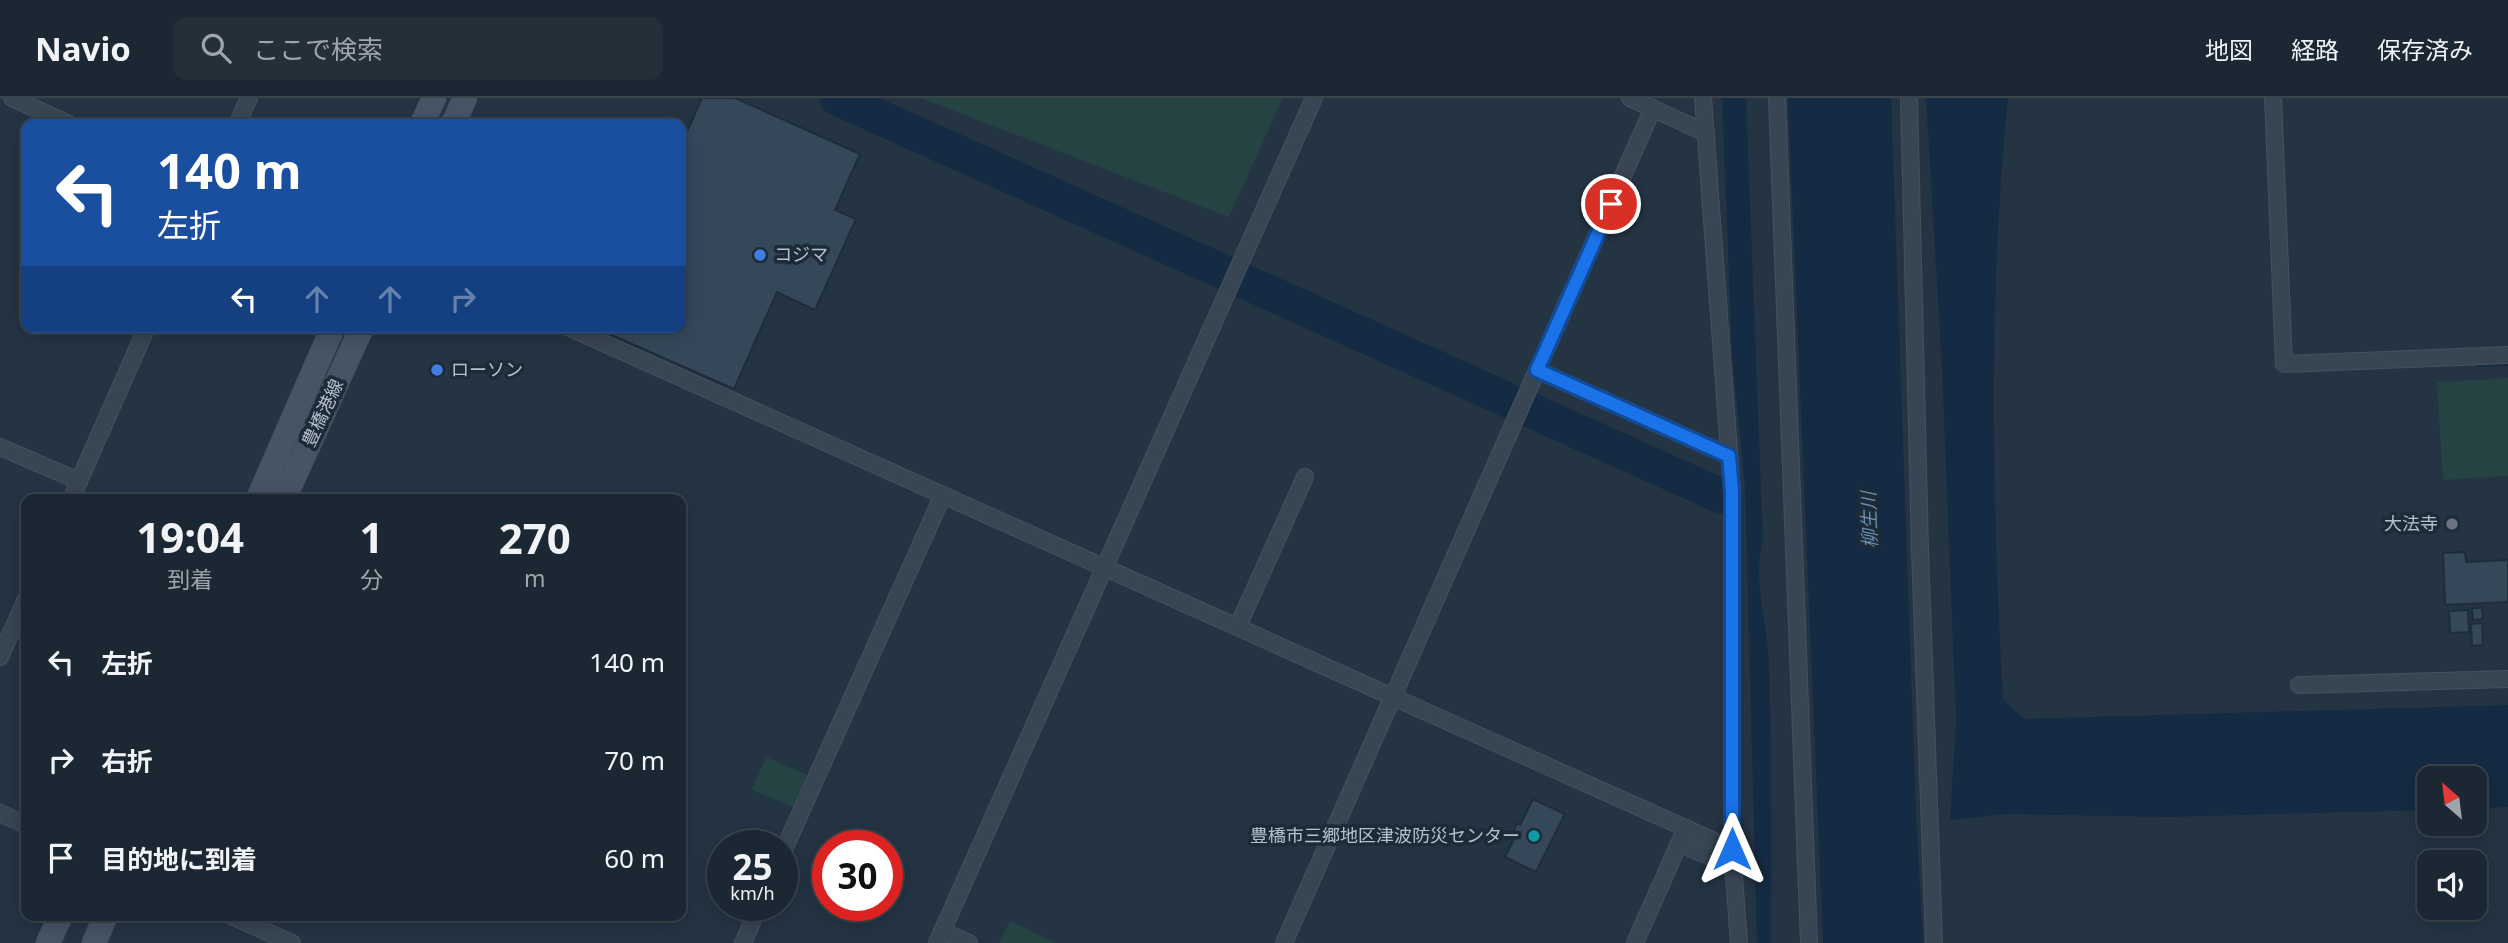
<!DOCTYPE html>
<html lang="ja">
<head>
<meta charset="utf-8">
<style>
	body { margin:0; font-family:"Noto Sans","Noto Sans JP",sans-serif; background:#242f3a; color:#f1f3f6; height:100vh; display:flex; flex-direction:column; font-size:26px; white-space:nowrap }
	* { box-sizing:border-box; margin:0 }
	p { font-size:23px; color:#a0a5ac }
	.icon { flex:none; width:38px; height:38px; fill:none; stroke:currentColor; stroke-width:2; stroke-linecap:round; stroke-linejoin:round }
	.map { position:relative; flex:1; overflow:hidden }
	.drawer { position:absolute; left:21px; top:396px; width:665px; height:427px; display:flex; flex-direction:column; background:#1b2732; border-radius:14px; box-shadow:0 4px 18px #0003,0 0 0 2px #39444d }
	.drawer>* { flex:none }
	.top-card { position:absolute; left:21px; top:21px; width:665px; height:214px; border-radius:14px; box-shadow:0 4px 18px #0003,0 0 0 2px #39444d; background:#1a4fa0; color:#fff; overflow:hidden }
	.needle { width:46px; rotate:332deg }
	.controls { position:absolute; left:2417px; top:668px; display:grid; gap:14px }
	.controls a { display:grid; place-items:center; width:70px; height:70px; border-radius:14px; background:#1b2732; box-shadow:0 4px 18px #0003,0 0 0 2px #39444d; font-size:35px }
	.speed { position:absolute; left:707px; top:732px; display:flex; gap:14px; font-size:35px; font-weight:700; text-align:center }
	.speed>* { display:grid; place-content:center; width:91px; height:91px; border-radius:50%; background:#1b2732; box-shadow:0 4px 18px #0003,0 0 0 2px #39444d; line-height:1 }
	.speed small { font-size:18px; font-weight:400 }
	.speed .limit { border:10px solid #d22; background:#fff; color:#111 }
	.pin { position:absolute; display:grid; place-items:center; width:60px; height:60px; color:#fff; margin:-30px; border:4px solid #fff; border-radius:50%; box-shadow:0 2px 7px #0007 }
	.me { position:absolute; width:77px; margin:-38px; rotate:0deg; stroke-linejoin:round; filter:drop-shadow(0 0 5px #0008) }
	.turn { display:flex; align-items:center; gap:24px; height:147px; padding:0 21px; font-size:32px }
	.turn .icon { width:91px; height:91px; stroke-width:2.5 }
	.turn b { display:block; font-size:49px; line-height:60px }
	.lanes { display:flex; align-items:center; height:66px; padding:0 21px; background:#0003; justify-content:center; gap:35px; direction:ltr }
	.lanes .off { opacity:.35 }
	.eta { display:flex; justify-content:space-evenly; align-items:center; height:119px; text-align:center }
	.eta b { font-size:42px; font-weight:700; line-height:49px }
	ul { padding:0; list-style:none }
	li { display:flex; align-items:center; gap:21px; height:98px; padding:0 21px }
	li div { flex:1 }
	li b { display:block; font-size:26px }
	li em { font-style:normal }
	header { display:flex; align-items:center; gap:42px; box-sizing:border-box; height:98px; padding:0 35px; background:#1b2732; border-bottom:2px solid #39444d }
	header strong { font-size:33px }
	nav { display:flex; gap:38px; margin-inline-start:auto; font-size:24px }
	.search { width:490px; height:63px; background:#242f3a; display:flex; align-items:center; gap:18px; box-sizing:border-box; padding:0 24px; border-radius:14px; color:#a0a5ac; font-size:26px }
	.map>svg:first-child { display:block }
	.green { fill:#264344 }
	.water { fill:#152b43 }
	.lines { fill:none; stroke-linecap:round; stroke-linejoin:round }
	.stream { stroke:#152b43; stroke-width:6 }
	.river { stroke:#152b43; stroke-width:35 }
	.building { fill:#35485a; stroke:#1f2c3a; stroke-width:2 }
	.street-casing { stroke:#45515f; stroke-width:18 }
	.secondary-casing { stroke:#45515f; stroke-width:25 }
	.street { stroke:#384553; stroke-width:16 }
	.secondary { stroke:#465466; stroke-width:23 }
	.route-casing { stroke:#114b97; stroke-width:18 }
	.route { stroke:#1a73e8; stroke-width:12 }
	.shop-dot { fill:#3f7fe0; stroke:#1d2a38; stroke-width:2.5 }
	.worship-dot { fill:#6b7280; stroke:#1d2a38; stroke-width:2.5 }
	.culture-dot { fill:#0f9aa8; stroke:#1d2a38; stroke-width:2.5 }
	.labels { text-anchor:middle; stroke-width:7; stroke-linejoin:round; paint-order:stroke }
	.poi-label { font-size:18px; fill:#b5c0cd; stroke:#1d2a38; text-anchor:start }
	.street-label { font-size:18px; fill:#b5c0cd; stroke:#1d2a38 }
	.water-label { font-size:19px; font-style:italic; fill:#6b8daf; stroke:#1d2a38 }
</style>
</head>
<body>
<header>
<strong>Navio</strong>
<div class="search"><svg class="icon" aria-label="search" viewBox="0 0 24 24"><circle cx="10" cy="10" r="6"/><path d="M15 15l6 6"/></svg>ここで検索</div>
<nav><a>地図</a><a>経路</a><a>保存済み</a></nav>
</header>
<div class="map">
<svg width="2508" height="845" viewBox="0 0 2508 845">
	<rect width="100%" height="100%" fill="#243443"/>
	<g class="green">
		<polygon points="921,0 1283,0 1229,119"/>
		<polygon points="2508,280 2508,378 2443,382 2437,284"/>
		<polygon points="766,659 807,677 793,709 752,692"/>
		<polygon points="1010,823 1056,845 999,845"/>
	</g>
	<g class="water">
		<path d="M 1722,0 L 1746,0 L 1763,442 C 1752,482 1768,525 1769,565 C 1772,658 1771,752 1771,845 L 1757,845 L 1745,391 L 1732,256 Z"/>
		<polygon points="1788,0 1891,0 1916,714 1923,845 1823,845"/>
		<path d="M 1926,0 L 2008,0 C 1988,199 1992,402 2003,601 L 2024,621 L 2508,607 L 2508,709 L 2475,710 L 2474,681 L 2429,681 L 2429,712 L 2167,719 L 2008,716 L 1950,722 L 1956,622 L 1942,270 Z"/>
	</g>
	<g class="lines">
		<polyline class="stream" points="2479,266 2508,265"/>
		<polyline class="river" points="837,0 1721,398"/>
	</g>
	<g class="building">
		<polygon points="702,0 735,0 860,56 835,112 856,121 815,212 777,194 734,291 598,231 681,229 681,47"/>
		<polygon points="2465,454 2466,464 2508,462 2508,504 2445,507 2443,455"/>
		<polygon points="2472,510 2482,510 2483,521 2473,522"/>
		<polygon points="2468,512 2469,534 2450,535 2449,513"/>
		<polygon points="2482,525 2483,547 2472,548 2471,526"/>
		<polygon points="1533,701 1565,716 1536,774 1505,759 1515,739 1512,737 1517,725 1520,727"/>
		<polygon points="440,817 465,817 461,826"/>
	</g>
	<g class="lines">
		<defs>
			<g id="street">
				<polyline points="12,0 69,26"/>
				<polyline points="1630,0 1706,35"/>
				<polyline points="1703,0 1732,394 1732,751 1739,845"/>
				<polyline points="1777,0 1809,845"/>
				<polyline points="1909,0 1920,452 1934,845"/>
				<polyline points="2273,0 2284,266 2508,257"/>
				<polyline points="237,26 249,0"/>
				<polyline points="568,229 1732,751"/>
				<polyline points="1537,272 1729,358"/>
				<polyline points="0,349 79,383"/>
				<polyline points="71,401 147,229"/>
				<polyline points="1238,528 1305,379"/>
				<polyline points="0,559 26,501"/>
				<polyline points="2299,587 2508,581"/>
				<polyline points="0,715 26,727"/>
				<polyline points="1679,746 1733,768"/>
				<polyline points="782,756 943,397"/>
				<polyline points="229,817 292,845"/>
				<polyline points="942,833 969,845"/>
				<polyline points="743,845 760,807"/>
				<polyline points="937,845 1314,0"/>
				<polyline points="1284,845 1653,10"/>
				<polyline points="1635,845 1686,730"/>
			</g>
			<g id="secondary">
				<polyline points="422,26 434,0"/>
				<polyline points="453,26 465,0"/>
				<polyline points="258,401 333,229"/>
				<polyline points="284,401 362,229"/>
				<polyline points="48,845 61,817"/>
				<polyline points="94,845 106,817"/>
			</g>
		</defs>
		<use href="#street" class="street-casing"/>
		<use href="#secondary" class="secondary-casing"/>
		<use href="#street" class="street"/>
		<use href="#secondary" class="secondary"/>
	</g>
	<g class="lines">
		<defs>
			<polyline id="route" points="1611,106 1537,272 1729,358 1732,394 1732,751"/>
		</defs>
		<use href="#route" class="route-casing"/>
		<use href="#route" class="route"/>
	</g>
	<g class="shop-dot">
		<circle cx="760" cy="157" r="7"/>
		<circle cx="437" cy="272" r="7"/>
	</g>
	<circle class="worship-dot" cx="2452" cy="426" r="7"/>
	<circle class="culture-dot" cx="1534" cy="738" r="7"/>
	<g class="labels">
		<g class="poi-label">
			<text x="774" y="163">コジマ</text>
			<text x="451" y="278">ローソン</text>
			<text x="2438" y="432" text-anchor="end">大法寺</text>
			<text x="1520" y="744" text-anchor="end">豊橋市三郷地区津波防災センター</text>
		</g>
		<g class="street-label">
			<text transform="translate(323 315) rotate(-65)" y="6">豊橋港線</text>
		</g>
		<g class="water-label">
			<text transform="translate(1869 422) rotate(-92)" y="7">柳生川</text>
		</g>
	</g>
</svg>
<div class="controls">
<a><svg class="needle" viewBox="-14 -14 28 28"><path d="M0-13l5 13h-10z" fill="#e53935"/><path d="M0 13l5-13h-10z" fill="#a0a5ac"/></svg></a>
<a><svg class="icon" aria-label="sound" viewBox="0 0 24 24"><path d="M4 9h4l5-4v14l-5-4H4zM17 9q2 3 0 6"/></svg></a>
</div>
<div class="speed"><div>25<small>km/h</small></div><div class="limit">30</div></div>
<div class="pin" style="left:1611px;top:106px;background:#d93025"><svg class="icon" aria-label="arrive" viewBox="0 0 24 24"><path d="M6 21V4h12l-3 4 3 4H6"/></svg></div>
<svg class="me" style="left:1732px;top:751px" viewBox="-20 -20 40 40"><path d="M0-17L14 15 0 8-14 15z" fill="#1a73e8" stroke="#fff" stroke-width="4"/></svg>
<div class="top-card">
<div class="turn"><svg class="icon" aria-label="left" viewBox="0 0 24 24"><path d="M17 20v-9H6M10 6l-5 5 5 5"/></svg><div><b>140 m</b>左折</div></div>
<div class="lanes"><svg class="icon" aria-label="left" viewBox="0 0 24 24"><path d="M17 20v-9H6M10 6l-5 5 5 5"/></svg><svg class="icon off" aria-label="ahead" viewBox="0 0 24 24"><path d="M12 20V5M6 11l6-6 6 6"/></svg><svg class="icon off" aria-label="ahead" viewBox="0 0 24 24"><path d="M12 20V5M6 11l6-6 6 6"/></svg><svg class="icon off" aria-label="right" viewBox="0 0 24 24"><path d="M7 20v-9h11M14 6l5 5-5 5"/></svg></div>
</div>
<section class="drawer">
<div class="eta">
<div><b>19:04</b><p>到着</p></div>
<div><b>1</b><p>分</p></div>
<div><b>270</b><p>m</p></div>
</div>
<ul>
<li><svg class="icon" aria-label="left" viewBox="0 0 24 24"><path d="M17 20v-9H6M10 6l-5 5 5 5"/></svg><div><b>左折</b></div><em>140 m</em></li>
<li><svg class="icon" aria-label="right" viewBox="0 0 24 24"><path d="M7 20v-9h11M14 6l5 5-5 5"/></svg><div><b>右折</b></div><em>70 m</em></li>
<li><svg class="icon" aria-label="arrive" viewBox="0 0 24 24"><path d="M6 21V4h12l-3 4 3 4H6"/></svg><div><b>目的地に到着</b></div><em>60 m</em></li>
</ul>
</section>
</div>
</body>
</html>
